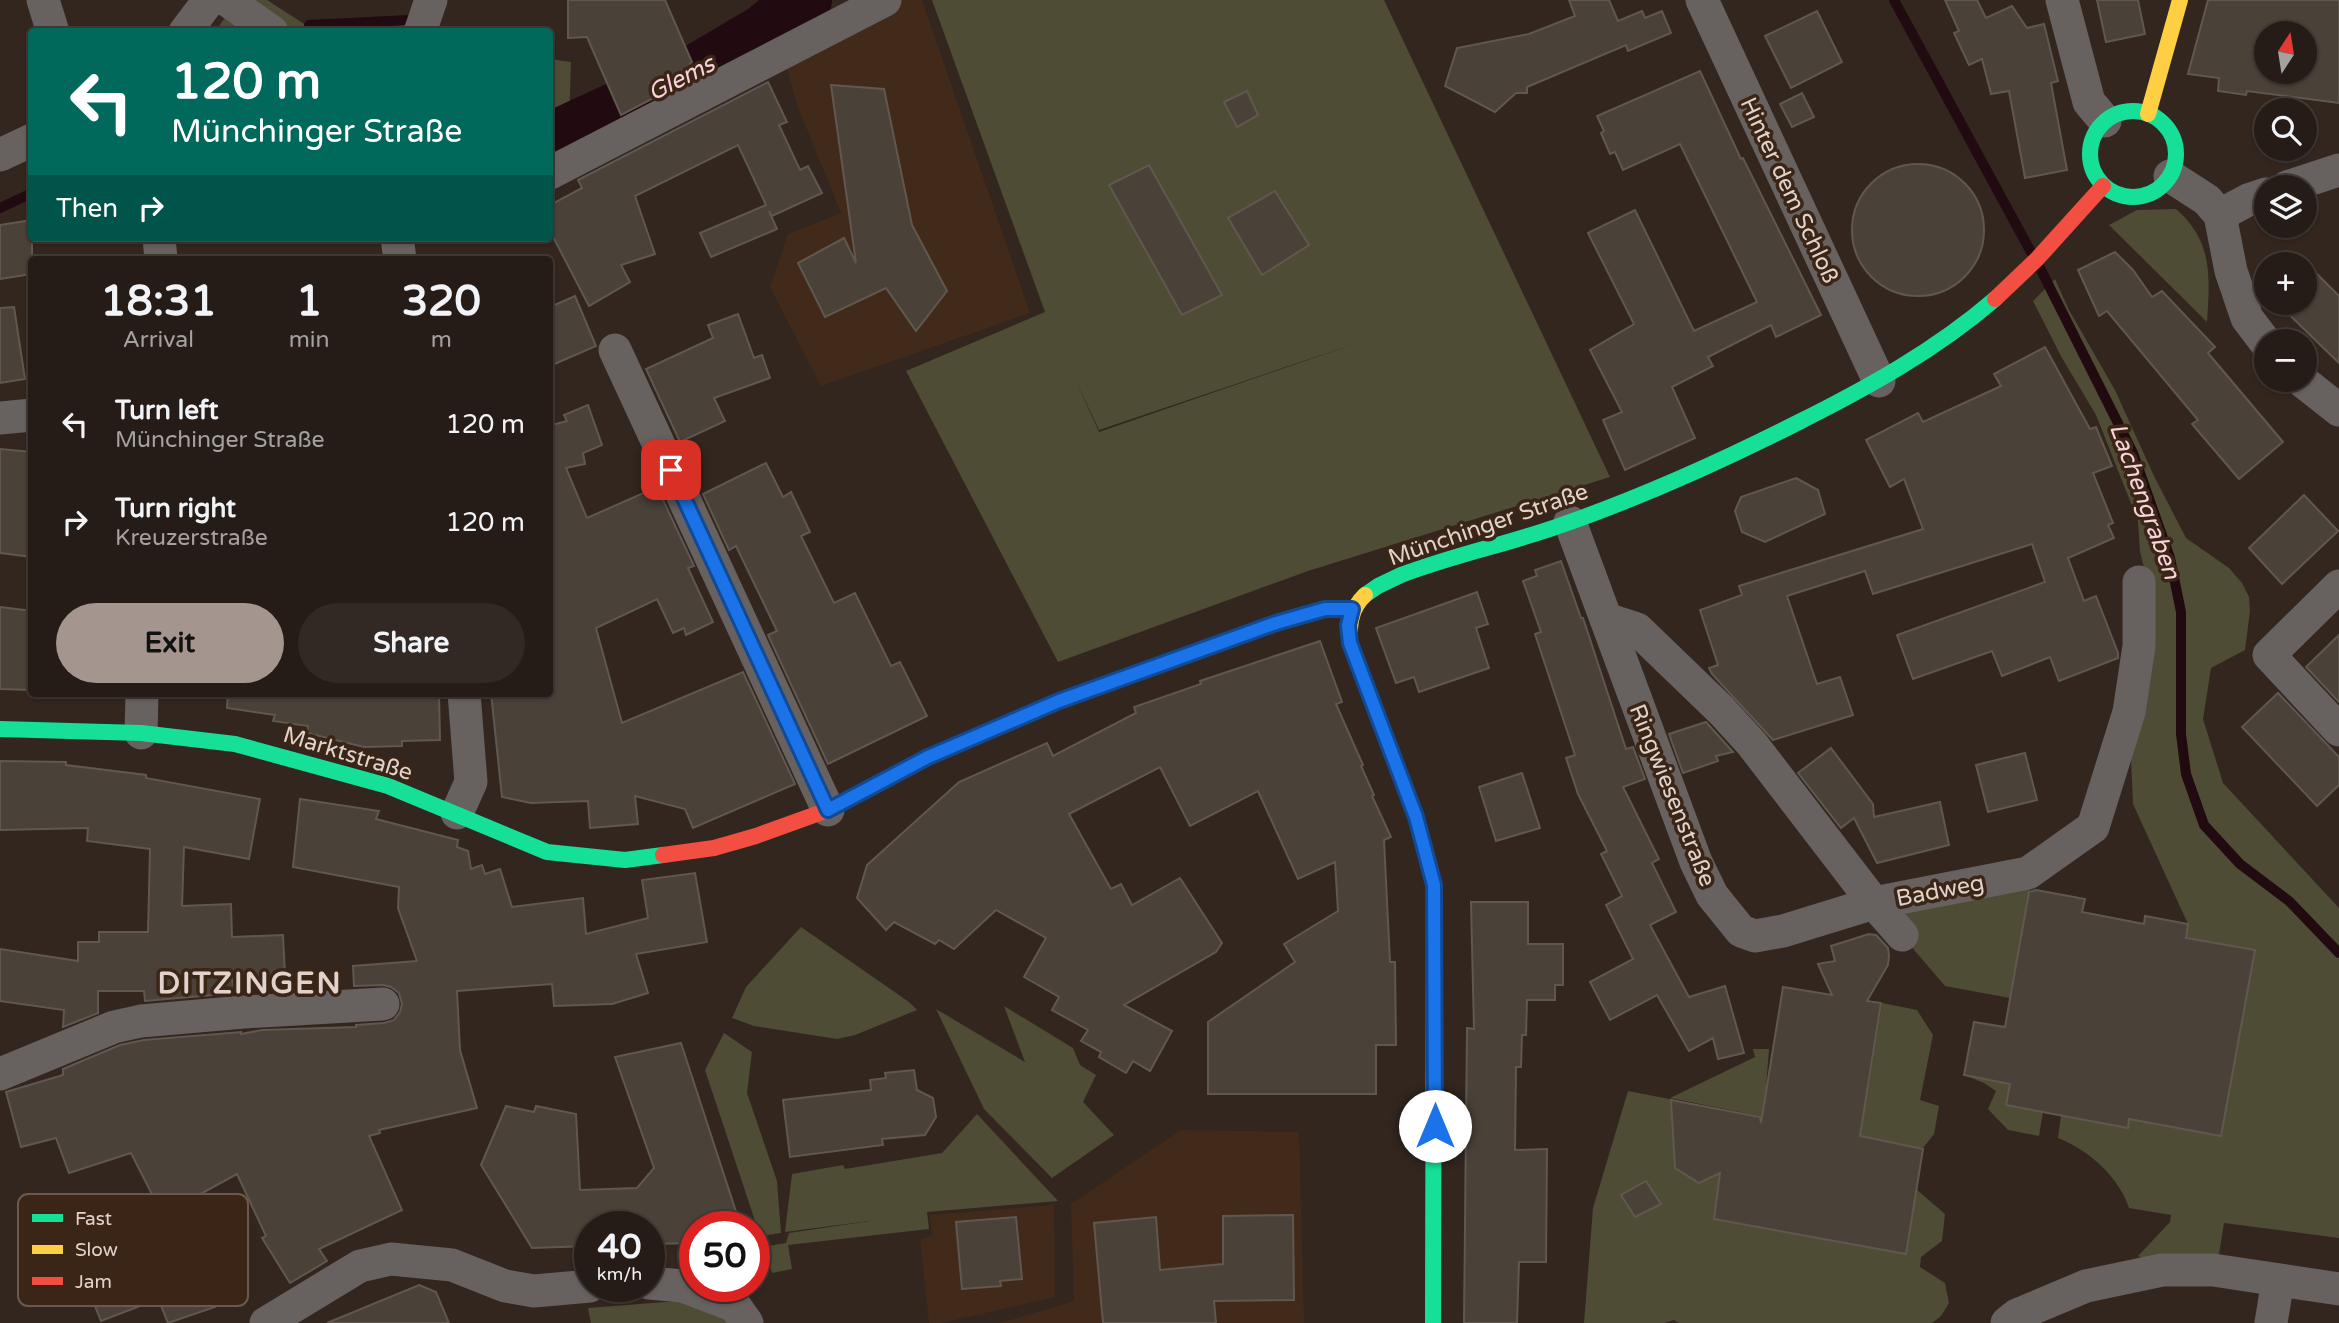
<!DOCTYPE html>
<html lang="en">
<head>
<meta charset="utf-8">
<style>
	body { margin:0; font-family:"Varela Round",sans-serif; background:#322924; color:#f1f3f6; height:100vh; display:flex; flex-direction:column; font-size:26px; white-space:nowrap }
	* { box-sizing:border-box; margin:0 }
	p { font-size:23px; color:#a4a1a1 }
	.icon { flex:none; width:38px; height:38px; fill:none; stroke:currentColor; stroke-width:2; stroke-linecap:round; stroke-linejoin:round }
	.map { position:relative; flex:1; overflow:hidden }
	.panel { position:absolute; left:28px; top:256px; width:525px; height:441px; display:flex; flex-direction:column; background:#261c17; border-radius:7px; box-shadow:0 2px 5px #0004,0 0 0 2px #423a36 }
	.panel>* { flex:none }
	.hud { position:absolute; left:28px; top:28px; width:525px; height:214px; border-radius:7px; box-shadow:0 2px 5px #0004,0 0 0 2px #423a36; background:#00695c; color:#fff; overflow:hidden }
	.needle { width:46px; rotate:12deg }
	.fabs { position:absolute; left:2254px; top:21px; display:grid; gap:14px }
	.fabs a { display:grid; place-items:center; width:63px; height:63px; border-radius:50%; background:#261c17; box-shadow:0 2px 5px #0004,0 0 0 2px #423a36; font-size:35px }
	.speed { position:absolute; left:574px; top:1211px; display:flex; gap:14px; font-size:35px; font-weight:700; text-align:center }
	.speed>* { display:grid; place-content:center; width:91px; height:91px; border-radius:50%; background:#261c17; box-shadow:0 2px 5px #0004,0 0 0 2px #423a36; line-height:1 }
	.speed small { font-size:18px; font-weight:400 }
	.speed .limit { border:10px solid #d22; background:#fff; color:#111 }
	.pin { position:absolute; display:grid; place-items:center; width:60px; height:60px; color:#fff; margin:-30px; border-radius:14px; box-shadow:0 4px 10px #0006 }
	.me { position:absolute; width:77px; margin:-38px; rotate:0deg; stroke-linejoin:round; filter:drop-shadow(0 0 5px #0008) }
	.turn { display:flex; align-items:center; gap:24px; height:147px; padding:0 28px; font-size:32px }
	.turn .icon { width:91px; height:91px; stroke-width:2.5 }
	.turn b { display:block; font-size:49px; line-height:60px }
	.then { display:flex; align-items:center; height:66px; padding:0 28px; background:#0003; gap:14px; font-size:26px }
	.eta { display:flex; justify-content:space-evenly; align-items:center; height:119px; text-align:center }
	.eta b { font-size:42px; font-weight:800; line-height:49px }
	.cta { display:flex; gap:14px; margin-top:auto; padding:14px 28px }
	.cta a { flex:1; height:80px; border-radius:42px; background:#a4968f; color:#111; font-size:28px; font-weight:800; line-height:80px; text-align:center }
	.cta a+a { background:#322924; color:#f1f3f6 }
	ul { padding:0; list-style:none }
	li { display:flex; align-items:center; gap:21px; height:98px; padding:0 28px }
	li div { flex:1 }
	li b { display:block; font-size:26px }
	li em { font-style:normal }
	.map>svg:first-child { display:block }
	.built { fill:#422a1a }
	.green { fill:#4f4c35; fill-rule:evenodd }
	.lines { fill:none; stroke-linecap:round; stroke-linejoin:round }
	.stream { stroke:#220a11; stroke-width:10 }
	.river { stroke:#220a11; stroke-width:56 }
	.building { fill:#4a4139; stroke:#60584f; stroke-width:2; fill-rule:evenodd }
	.street { stroke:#67615f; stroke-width:33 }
	.fast { stroke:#16e098; stroke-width:16 }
	.slow { stroke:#ffcf43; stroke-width:16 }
	.jam { stroke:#f24e42; stroke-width:16 }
	.route-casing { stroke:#114b97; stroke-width:18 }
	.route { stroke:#1a73e8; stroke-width:12 }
	.labels { text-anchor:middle; stroke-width:7; stroke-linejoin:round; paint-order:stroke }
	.street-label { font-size:23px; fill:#e1d3cb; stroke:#3a2517 }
	.water-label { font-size:24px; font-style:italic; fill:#f9d2dc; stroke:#3a2517 }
	.district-label { font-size:30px; font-weight:bold; letter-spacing:2px; fill:#e1d3cb; stroke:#3a2517 }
	.key { fill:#3a2517; stroke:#6c594d; stroke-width:2 }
	.key-label { font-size:19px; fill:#e1d3cb }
</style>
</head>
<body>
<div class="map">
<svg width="2339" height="1323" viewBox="0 0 2339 1323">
	<rect width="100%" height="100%" fill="#32261f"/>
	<g class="built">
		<polygon points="898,0 922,0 1030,313 821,386 770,287 788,234 841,213 797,105 786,64"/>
		<polygon points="1181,1130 1299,1132 1304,1323 1000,1323 1074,1301 1071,1204"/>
		<polygon points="1054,1205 1055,1297 942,1323 929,1323 920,1239 932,1236 930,1215"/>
	</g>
	<g class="green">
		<polygon points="237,0 267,0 312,29 410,25 408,32 215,32"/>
		<path d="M 932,0 L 1384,0 L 1610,477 L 1308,571 L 1058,662 L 906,371 L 1045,312 ZM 1360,342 L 1099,432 L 1075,379 L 1099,430 Z"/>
		<polygon points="550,59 571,62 569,123 550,132"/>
		<path d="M 2176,209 C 2213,241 2210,277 2207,322 L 2109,225 L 2137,210 Z"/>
		<path d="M 2055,279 L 2069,310 L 2115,390 L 2154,476 L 2186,538 L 2229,568 L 2242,583 L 2249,597 L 2250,611 L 2245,650 L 2211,668 L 2203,719 L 2223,783 L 2339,908 L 2339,1238 L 2224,1223 L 2219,1254 L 2162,1270 L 2138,1256 L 2170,1222 L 2171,1215 L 2129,1208 C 2119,1177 2089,1150 2058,1138 L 2061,1115 L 2127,1128 L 2129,1119 L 2221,1136 L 2255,951 L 2186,938 L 2188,924 L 2133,804 L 2129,712 L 2152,598 L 2140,552 L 2138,521 L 2096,415 L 2062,358 L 2033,301 Z"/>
		<polygon points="2030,889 2010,998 1945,986 1885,916"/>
		<polygon points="801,927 909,1002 917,1010 855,1035 837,1039 754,1026 732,1018 746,987"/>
		<polygon points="1882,1003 1917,1010 1933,1035 1920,1100 1939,1106 1934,1134 1923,1148 1916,1189 1945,1214 1942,1241 1921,1257 1920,1267 1945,1283 1949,1303 1941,1316 1932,1323 1679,1323 1674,1320 1664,1323 1584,1323 1593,1208 1628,1091 1906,1145 1670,1098 1755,1057 1753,1049 1769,1049 1766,1088 1866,1103"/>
		<polygon points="1004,1006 1073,1048 1080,1065 1096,1075 1083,1102 1114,1135 1052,1178 984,1109 936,1009 1025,1062"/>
		<polygon points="724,1033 752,1052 747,1093 777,1181 781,1233 760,1236 705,1070"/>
		<polygon points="1964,1075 2010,1084 2007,1105 2043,1112 2039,1136 2008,1130 1988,1109 1996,1091 1984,1083"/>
		<polygon points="977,1114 1058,1201 927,1212 929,1229 788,1245 792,1269 772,1273 763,1247 786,1243 789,1233 877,1220 785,1232 792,1174 843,1165 845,1169 942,1153"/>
		<polygon points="678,1301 733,1323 591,1323 588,1308"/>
	</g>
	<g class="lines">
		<g class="stream">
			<polyline points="1894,0 2031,252"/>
			<polyline points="309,25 408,20"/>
			<polyline points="550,142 567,133 554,121"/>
			<polyline points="0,208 32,193"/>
			<polyline points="2040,268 2133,453 2170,558 2181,612 2181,734 2186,774 2204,825 2240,864 2289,901 2339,953"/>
		</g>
		<polyline class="river" points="567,133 688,77 764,32 804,0"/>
	</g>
	<g class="building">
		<polygon points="568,0 665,0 692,62 690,64 696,76 621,115 587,37 568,38"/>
		<polygon points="1569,0 1609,0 1618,21 1642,11 1645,18 1662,11 1671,33 1628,51 1626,45 1527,87 1527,93 1516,93 1495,112 1445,86 1457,48 1529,34 1575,16"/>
		<polygon points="1945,0 1977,0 1986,18 2012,6 2027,28 2044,24 2058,81 2051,83 2067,170 2025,178 2009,91 1991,94 1982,59 1969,65 1954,33 1959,31"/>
		<polygon points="2097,0 2138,0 2145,34 2106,42"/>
		<path d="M 2208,0 L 2339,0 L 2339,103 L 2247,91 L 2246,95 L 2218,91 L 2219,78 L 2188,74 ZM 2266,33 L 2305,33 L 2305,72 L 2266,72 Z"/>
		<polygon points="1817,11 1842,62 1791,88 1765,36"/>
		<polygon points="1700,71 1741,159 1743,158 1821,315 1776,337 1771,325 1708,357 1713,366 1672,387 1695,438 1625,470 1603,420 1622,412 1590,350 1634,324 1588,233 1635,210 1694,331 1757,302 1680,144 1623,170 1615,152 1610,154 1601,133 1604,131 1597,116"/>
		<polygon points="768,82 787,122 779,125 800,170 808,166 822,193 772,216 769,211 777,229 711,257 700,233 766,205 738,145 635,196 655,254 621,265 630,282 589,306 550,231 550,205 582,188 578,180"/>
		<polygon points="831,85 884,89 912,225 947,291 916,331 886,288 825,317 798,263 844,238 856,263"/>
		<polygon points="1247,91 1258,115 1237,127 1224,102"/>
		<polygon points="1802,93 1814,117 1792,127 1780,104"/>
		<circle cx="1918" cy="230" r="66"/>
		<polygon points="1149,165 1222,295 1182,315 1109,185"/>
		<polygon points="1275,191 1309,245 1262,275 1228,218"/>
		<polygon points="32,220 32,274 0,279 0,225"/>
		<polygon points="2115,252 2133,270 2152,297 2162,291 2215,347 2208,353 2283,442 2239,479 2192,424 2198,420 2107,311 2099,316 2078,270"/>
		<polygon points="2305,262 2339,296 2339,363 2277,303 2305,303"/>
		<polygon points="575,296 596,346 550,366 550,307"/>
		<polygon points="14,307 25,379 0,383 0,308"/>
		<polygon points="738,314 754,358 762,355 770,378 714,398 725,421 680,442 646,369 713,338 708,325"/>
		<polygon points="2045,347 2090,429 2096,427 2112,466 2093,473 2113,523 2108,525 2114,538 2068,558 2084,601 2096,596 2118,653 2118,658 2059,681 2050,657 2002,676 1992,651 1913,679 1897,635 2045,582 2032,544 1873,594 1865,571 1787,596 1817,684 1840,677 1853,715 1773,740 1712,674 1709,668 1718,665 1700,610 1742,595 1739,586 1923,529 1904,479 1890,487 1866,440 1918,413 1923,422 2001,386 1994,374"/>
		<polygon points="588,405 602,445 583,453 585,464 566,468 587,518 657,487 694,566 688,568 713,622 686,635 684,628 673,633 657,599 596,628 622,723 743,672 795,784 693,828 685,809 635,796 638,824 590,828 588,801 531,803 502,797 491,693 550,693 550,429 552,434 554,433 552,425 567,421 564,415"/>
		<polygon points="0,449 32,452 32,557 0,553"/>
		<polygon points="766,463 783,497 791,492 810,532 801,536 834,603 855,593 891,666 900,662 927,716 828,764 768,635 777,631 736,546 729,550 703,494"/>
		<polygon points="1796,478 1818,490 1825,514 1765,542 1742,532 1735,511 1741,497"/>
		<polygon points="2304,495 2338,531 2282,584 2249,548"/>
		<polygon points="1561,561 1581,618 1583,618 1626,749 1633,747 1645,779 1623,787 1659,859 1652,863 1676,912 1650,925 1689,997 1725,986 1744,1053 1718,1059 1713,1038 1689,1051 1657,995 1610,1020 1590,982 1633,959 1606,905 1622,896 1601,854 1607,851 1578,794 1566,758 1575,755 1535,634 1541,632 1523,581 1537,576 1535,570"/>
		<polygon points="1477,592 1488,624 1476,628 1489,668 1419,692 1414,677 1396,683 1376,628"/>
		<polygon points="0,607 32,611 32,690 0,689"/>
		<polygon points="2339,635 2339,702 2306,667"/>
		<polygon points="1320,641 1342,702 1336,704 1363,765 1361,766 1374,795 1372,796 1391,837 1384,840 1390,962 1395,962 1396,1045 1376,1045 1376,1094 1208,1094 1208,1022 1295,962 1284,944 1338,911 1335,862 1298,879 1258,791 1190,826 1160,767 1069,814 1111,889 1121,884 1132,905 1180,878 1222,943 1216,952 1124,1005 1172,1031 1150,1071 1133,1061 1126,1073 1099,1057 1101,1052 1081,1041 1088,1030 1052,1010 1059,997 1024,977 1046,938 996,910 954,949 939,940 935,944 894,922 886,930 857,898 867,865 959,782 1047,743 1053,756 1136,713 1134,707 1201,684 1200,681"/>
		<polygon points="228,693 439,693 440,740 402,741 402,746 364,747 307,733 308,726 273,721 275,715 227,708"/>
		<polygon points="2278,693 2339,757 2339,785 2317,806 2242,727"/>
		<polygon points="1706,722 1733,752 1716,756 1718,761 1683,773 1669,734"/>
		<polygon points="1831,748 1873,804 1874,817 1940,802 1949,845 1877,863 1854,818 1841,828 1798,773"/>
		<polygon points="2025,753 2037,800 1988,812 1976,765"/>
		<polygon points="0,761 66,762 66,765 146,775 146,778 260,799 249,859 184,847 182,906 231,904 232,937 283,935 285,976 232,979 235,993 145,1001 144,991 98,991 98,1013 63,1027 64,1010 0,1001 0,949 78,961 78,942 99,942 99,932 148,932 150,849 87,841 88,828 0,830"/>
		<polygon points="1522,773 1540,828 1496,841 1479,787"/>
		<polygon points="300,799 379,811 376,819 458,840 457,847 468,851 471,869 482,865 485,874 500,869 512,907 583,898 586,934 648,918 642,880 695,873 707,942 636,954 648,993 612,1004 554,1006 552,984 457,991 460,1050 477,1108 379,1130 380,1133 369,1136 402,1210 319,1249 327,1261 290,1283 262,1238 266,1236 237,1174 193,1198 219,1250 198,1261 167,1201 158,1206 131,1153 69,1173 56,1138 21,1147 6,1092 63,1075 63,1069 120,1045 144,1040 241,1032 241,1034 262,1030 356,1027 356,1025 384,1023 394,1020 400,1012 402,1004 399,993 391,987 383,985 354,986 353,966 417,961 398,908 399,887 293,867"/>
		<polygon points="2036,890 2085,899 2082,912 2144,924 2145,916 2188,924 2186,938 2255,950 2221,1136 2129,1119 2128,1128 2006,1105 2010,1084 1964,1075 1974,1022 2005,1027 2029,892"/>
		<polygon points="1471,902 1528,902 1528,944 1563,944 1563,985 1555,985 1555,1000 1527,1000 1526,1035 1522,1035 1521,1067 1516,1067 1515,1150 1547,1149 1546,1262 1519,1262 1517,1323 1464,1323 1467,1028 1474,1029"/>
		<polygon points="1869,934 1876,935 1888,948 1889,955 1888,965 1867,1001 1881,1003 1860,1136 1923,1149 1906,1254 1714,1219 1720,1173 1699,1183 1675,1168 1671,1100 1760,1117 1761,1123 1783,987 1832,995 1818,964 1835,961 1831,946"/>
		<polygon points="681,1043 741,1227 695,1227 695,1243 649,1244 649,1227 590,1227 590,1246 532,1248 481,1165 506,1106 534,1112 536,1106 576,1114 580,1190 637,1188 654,1168 615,1057"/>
		<polygon points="914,1070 917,1090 933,1098 936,1117 925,1135 882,1139 883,1145 790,1157 783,1100 871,1090 870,1080 886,1078 885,1073"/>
		<polygon points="1646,1181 1661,1204 1635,1217 1621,1195"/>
		<polygon points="1293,1215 1294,1300 1214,1301 1216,1323 1103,1323 1094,1223 1156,1217 1160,1270 1223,1264 1223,1216"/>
		<polygon points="1016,1217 1022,1279 1000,1281 1001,1286 962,1289 956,1222"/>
		<polygon points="131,1261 148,1303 101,1321 84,1279"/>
		<polygon points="199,1264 215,1307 168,1323 152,1283"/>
		<polygon points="419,1285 436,1292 449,1323 327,1323"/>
	</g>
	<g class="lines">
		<g class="street">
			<polyline points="43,0 53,32"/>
			<polyline points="227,0 272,32"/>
			<polyline points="1702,0 1879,381"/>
			<polyline points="2062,0 2089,102 2105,121"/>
			<polyline points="185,32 209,0"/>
			<polyline points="420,32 431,0"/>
			<polyline points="0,155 32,140"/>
			<polyline points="550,173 885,0"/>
			<polyline points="2170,176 2207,200 2220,215 2231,271 2247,318 2266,343"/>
			<polyline points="2287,187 2339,170"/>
			<polyline points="2220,215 2248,200 2266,194"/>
			<polyline points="159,238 161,259"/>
			<polyline points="397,238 400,259"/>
			<polyline points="615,350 828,810"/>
			<polyline points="2301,380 2339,410"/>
			<polyline points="0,418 32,415"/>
			<polyline points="1570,522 1696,862 1712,895 1741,931 1755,936 1783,931 1874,903 2028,873 2093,827 2129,712 2139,646 2139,582"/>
			<polyline points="2339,586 2269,655 2339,730"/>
			<polyline points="1606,619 1637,629 1721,710 1752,744 1874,903 1902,935"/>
			<polyline points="141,733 142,693"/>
			<polyline points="457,813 471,782 464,693"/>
			<polyline points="0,1074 114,1027 141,1021 244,1012 383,1004"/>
			<polyline points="649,1283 683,1286 735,1306 747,1323"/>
			<polyline points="266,1323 360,1266 391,1259 452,1265 505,1286 534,1291 590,1286"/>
			<polyline points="2007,1323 2017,1315 2086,1286 2162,1270 2213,1270 2339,1289"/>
			<polyline points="2271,1323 2278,1280"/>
		</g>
		<g class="fast">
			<circle cx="2133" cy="154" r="43"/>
			<path d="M 1365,595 L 1378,586 L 1401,575 C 1451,556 1503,545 1553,528 C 1638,499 1718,463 1797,423 C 1867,388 1936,350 1995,299"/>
			<polyline points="1070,697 1276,623 1325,609 1352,609"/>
			<polyline points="0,729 141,733 235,744 388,786 547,852 625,860 663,855"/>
			<polyline points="1427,857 1434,885 1433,1323"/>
		</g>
		<g class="slow">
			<polyline points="2148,114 2180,0"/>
			<path d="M 1365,595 C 1351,608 1349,624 1350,643 L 1416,817 L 1427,857"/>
		</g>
		<g class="jam">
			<polyline points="1995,299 2037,259 2103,186"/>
			<polyline points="663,855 714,848 756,836 828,810 928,757 1070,697"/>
		</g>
	</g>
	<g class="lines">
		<defs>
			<polyline id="route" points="671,470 828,810 928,757 1059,701 1276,623 1325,609 1352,609 1348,625 1350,643 1416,817 1434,885 1435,1126"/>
		</defs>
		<use href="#route" class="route-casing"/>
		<use href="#route" class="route"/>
	</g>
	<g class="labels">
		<g class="street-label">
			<text transform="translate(1790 190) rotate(65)" y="8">Hinter dem Schloß</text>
			<text transform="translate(1488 524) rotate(-19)" y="8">Münchinger Straße</text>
			<text transform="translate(348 753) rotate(17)" y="8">Marktstraße</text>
			<text transform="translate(1673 795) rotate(68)" y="8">Ringwiesenstraße</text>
			<text transform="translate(1940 890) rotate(-11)" y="8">Badweg</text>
		</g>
		<g class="water-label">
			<text transform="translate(681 78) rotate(-27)" y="8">Glems</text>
			<text transform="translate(2145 501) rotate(70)" y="8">Lachengraben</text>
		</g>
		<g class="district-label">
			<text x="250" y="993">DITZINGEN</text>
		</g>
	</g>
	<rect x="18" y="1194" width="230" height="112" rx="10" class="key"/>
	<rect x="32" y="1214" width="31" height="8" fill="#16e098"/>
	<rect x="32" y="1245" width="31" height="9" fill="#ffcf43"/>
	<rect x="32" y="1277" width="31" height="8" fill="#f24e42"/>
	<g class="key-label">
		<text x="75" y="1225">Fast</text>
		<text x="75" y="1256">Slow</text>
		<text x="75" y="1288">Jam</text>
	</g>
</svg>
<div class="fabs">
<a><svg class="needle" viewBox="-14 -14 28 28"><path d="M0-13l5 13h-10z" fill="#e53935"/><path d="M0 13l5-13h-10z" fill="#a4a1a1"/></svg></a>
<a><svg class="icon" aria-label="search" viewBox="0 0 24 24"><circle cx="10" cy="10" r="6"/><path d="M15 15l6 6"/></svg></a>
<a><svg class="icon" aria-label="layers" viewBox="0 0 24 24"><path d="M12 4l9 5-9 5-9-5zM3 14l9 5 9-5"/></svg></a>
<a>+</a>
<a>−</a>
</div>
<div class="speed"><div>40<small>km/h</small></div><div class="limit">50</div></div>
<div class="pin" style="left:671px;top:470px;background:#d93025"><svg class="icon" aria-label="arrive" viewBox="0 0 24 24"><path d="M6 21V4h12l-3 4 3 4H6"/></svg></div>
<svg class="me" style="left:1435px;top:1126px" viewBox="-20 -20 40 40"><circle r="19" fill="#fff"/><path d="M0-13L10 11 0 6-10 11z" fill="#1a73e8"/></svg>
<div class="hud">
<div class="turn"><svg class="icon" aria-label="left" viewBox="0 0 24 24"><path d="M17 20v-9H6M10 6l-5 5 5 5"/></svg><div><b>120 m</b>Münchinger Straße</div></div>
<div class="then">Then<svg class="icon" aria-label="right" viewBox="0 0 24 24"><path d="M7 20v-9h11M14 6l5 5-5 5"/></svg></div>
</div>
<section class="panel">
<div class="eta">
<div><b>18:31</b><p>Arrival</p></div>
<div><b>1</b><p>min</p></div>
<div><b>320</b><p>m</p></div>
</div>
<ul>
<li><svg class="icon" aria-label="left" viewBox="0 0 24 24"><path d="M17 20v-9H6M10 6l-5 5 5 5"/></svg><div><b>Turn left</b><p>Münchinger Straße</p></div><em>120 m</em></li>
<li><svg class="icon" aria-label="right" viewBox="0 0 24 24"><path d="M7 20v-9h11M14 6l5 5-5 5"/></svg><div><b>Turn right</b><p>Kreuzerstraße</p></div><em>120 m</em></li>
</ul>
<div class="cta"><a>Exit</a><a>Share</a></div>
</section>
</div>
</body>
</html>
